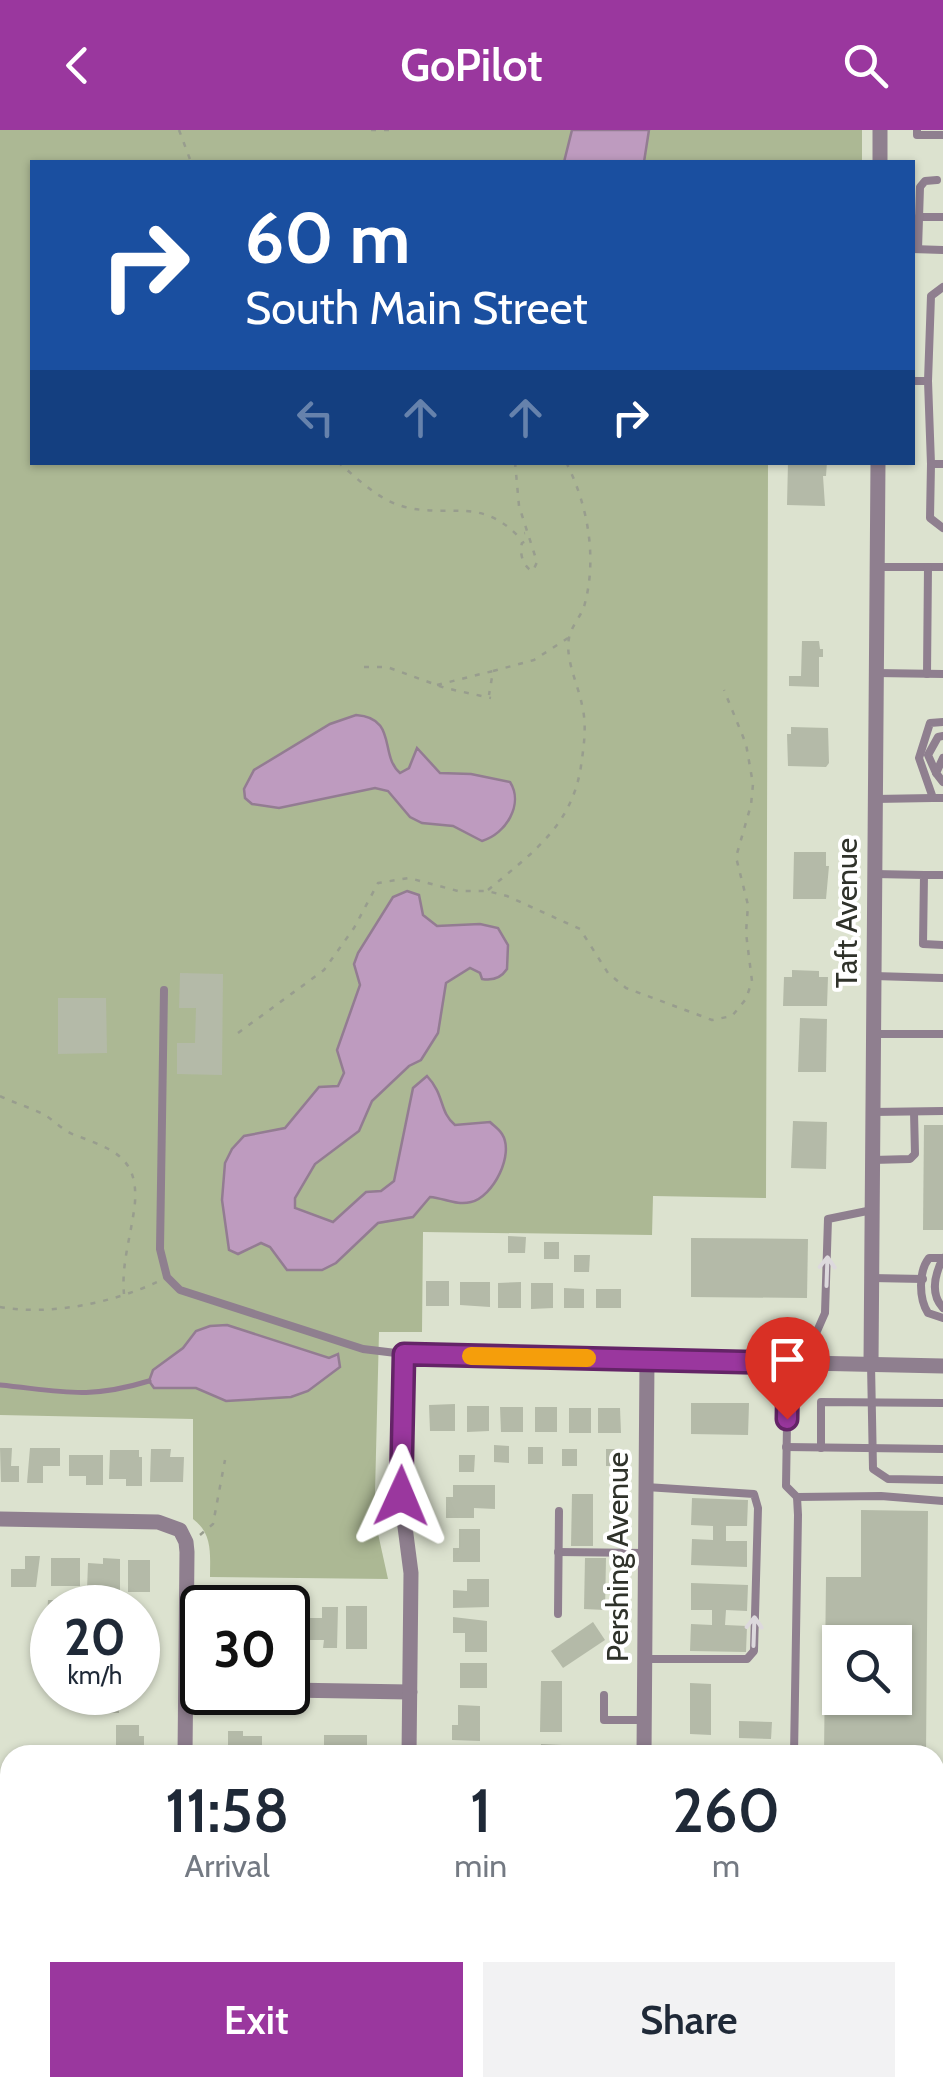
<!DOCTYPE html>
<html lang="en">
<head>
<meta charset="utf-8">
<style>
	body { margin:0; font-family:Cabin,sans-serif; background:#f2f2f3; color:#1f2937; height:100vh; display:flex; flex-direction:column; font-size:38px; white-space:nowrap }
	* { box-sizing:border-box; margin:0 }
	p { font-size:32px; color:#747a83 }
	.icon { flex:none; width:55px; height:55px; fill:none; stroke:currentColor; stroke-width:2; stroke-linecap:round; stroke-linejoin:round }
	.map { position:relative; flex:1; overflow:hidden }
	.panel { position:absolute; left:0px; top:1615px; width:945px; height:352px; display:flex; flex-direction:column; background:#fff; border-radius:30px 30px 0 0; box-shadow:0 2px 8px #0004 }
	.panel>* { flex:none }
	.guide { position:absolute; left:30px; top:30px; width:885px; height:305px; border-radius:0px; box-shadow:0 2px 8px #0004; background:#1a4fa0; color:#fff; overflow:hidden }
	.buttons { position:absolute; left:822px; top:1495px; display:grid; gap:20px }
	.buttons a { display:grid; place-items:center; width:90px; height:90px; border-radius:0px; background:#fff; box-shadow:0 2px 8px #0004; font-size:50px }
	.speed { position:absolute; left:30px; top:1455px; display:flex; gap:20px; font-size:50px; font-weight:700; text-align:center }
	.speed>* { display:grid; place-content:center; width:130px; height:130px; border-radius:50%; background:#fff; box-shadow:0 2px 8px #0004; line-height:1 }
	.speed small { font-size:25px; font-weight:400 }
	.speed .limit { border:5px solid #111; border-radius:15px; background:#fff; color:#111 }
	.pin { position:absolute; display:grid; place-items:center; width:85px; height:85px; color:#fff; margin:-102px -42px; border-radius:50% 50% 50% 0; rotate:-45deg; box-shadow:0 0 10px #0007 }
	.pin .icon { rotate:45deg }
	.me { position:absolute; width:110px; margin:-55px; rotate:1deg; stroke-linejoin:round; filter:drop-shadow(0 0 8px #0008) }
	.turn { display:flex; align-items:center; gap:35px; height:210px; padding:0 50px; font-size:45px }
	.turn .icon { width:130px; height:130px; stroke-width:2.5 }
	.turn b { display:block; font-size:70px; line-height:85px }
	.lanes { display:flex; align-items:center; height:95px; padding:0 50px; background:#0003; justify-content:center; gap:50px; direction:ltr }
	.lanes .off { opacity:.35 }
	.eta { display:flex; justify-content:space-evenly; align-items:center; height:170px; text-align:center }
	.eta b { font-size:60px; font-weight:600; line-height:70px }
	.action { display:flex; gap:20px; margin-top:auto; padding:20px 50px }
	.action a { flex:1; height:115px; border-radius:0px; background:#9a379e; color:#fff; font-size:40px; font-weight:600; line-height:115px; text-align:center }
	.action a+a { background:#f2f2f3; color:#1f2937 }
	header { display:flex; justify-content:space-between; align-items:center; height:130px; padding:0 50px; background:#9a379e; color:#fff; font-size:45px; font-weight:600 }
	.map>svg:first-child { display:block }
	.green { fill:#acb894 }
	.water { fill:#be9bbf; stroke:#937c92; stroke-width:2.5 }
	.lines { fill:none; stroke-linecap:round; stroke-linejoin:round }
	.stream { stroke:#937c92; stroke-width:5 }
	.building { fill:#b4baa8; fill-rule:evenodd }
	.path { stroke:#989d8e; stroke-width:2.5; stroke-dasharray:5 8; stroke-linecap:butt }
	.service { stroke:#8f7f8f; stroke-width:8 }
	.minor { stroke:#8f7f8f; stroke-width:15 }
	.oneway { stroke:#ddd9dd }
	.route-casing { stroke:#642467; stroke-width:25 }
	.route { stroke:#9a379e; stroke-width:18 }
	.slow { stroke:#f59e0b; stroke-width:18 }
	.labels { text-anchor:middle; stroke-width:8; stroke-linejoin:round; paint-order:stroke }
	.street-label { font-size:30px; fill:#2f322a; stroke:#fff }
</style>
</head>
<body>
<header><svg class="icon" aria-label="back" viewBox="0 0 24 24"><path d="M15 5l-7 7 7 7"/></svg>GoPilot<svg class="icon" aria-label="search" viewBox="0 0 24 24"><circle cx="10" cy="10" r="6"/><path d="M15 15l6 6"/></svg></header>
<div class="map">
<svg width="943" height="1967" viewBox="0 0 943 1967">
	<rect width="100%" height="100%" fill="#dce2cf"/>
	<path class="green" d="M 0,0 L 862,0 L 862,32 L 32,32 L 32,332 L 768,333 L 766,1068 L 653,1066 L 652,1105 L 423,1102 L 422,1202 L 379,1202 L 375,1363 L 377,1399 L 388,1449 L 210,1447 C 210,1424 213,1404 193,1389 L 193,1289 L 0,1285 Z"/>
	<g class="water">
		<polygon points="572,0 649,0 644,32 564,32"/>
		<path d="M 356,585 C 398,588 379,625 400,643 L 409,638 L 417,618 L 440,643 L 471,644 L 510,652 C 524,674 506,704 482,711 L 453,696 L 422,693 L 410,687 L 388,661 L 375,658 L 279,678 L 252,674 L 245,668 L 244,659 L 254,640 L 330,594 Z"/>
		<path d="M 407,761 L 419,765 L 423,785 L 437,796 L 480,794 L 498,798 L 508,815 L 507,839 C 501,848 493,851 482,849 L 480,843 L 470,838 L 446,853 L 438,903 L 421,930 L 409,936 L 372,971 L 359,1001 L 315,1034 L 295,1068 L 295,1078 L 333,1092 L 366,1062 L 381,1061 L 394,1051 L 413,958 L 427,946 C 445,965 439,982 455,995 L 490,992 C 494,996 499,999 502,1004 C 515,1024 493,1067 471,1072 C 457,1076 444,1068 430,1067 L 413,1087 L 378,1093 L 336,1133 L 322,1140 L 287,1140 L 270,1117 L 261,1113 L 238,1124 L 229,1120 L 222,1070 L 225,1033 L 232,1019 L 244,1006 L 285,998 L 319,957 L 338,956 L 344,943 L 337,920 L 360,855 L 354,834 L 358,823 L 393,767 Z"/>
		<polygon points="227,1195 329,1228 338,1224 340,1237 308,1261 291,1267 226,1271 196,1258 154,1258 149,1251 153,1240 183,1218 196,1201 210,1196"/>
	</g>
	<g class="lines">
		<path class="stream" d="M 0,1255 C 61,1261 87,1270 149,1251"/>
	</g>
	<g class="building">
		<polygon points="788,332 827,332 826,346 823,346 825,376 787,375"/>
		<polygon points="802,511 819,511 820,519 823,519 823,527 819,527 819,557 789,556 789,546 801,546"/>
		<polygon points="791,597 828,598 829,633 826,637 788,636 787,604 791,604"/>
		<polygon points="794,722 826,722 826,736 829,736 826,769 793,769"/>
		<polygon points="792,840 819,841 819,847 828,847 827,876 783,876 784,847 792,847"/>
		<polygon points="180,843 223,844 222,945 177,944 177,913 195,913 196,878 179,878"/>
		<polygon points="58,868 106,868 107,923 58,924"/>
		<polygon points="800,888 827,889 826,942 798,942"/>
		<polygon points="793,991 827,992 826,1039 791,1038"/>
		<polygon points="924,995 943,995 943,1100 923,1100"/>
		<polygon points="508,1106 526,1107 525,1123 508,1123"/>
		<polygon points="691,1108 808,1109 807,1168 691,1167"/>
		<rect x="544" y="1112" width="15" height="17"/>
		<polygon points="574,1125 590,1125 589,1142 574,1142"/>
		<rect x="426" y="1151" width="23" height="25"/>
		<polygon points="460,1152 490,1152 490,1177 460,1175"/>
		<polygon points="521,1152 521,1178 498,1178 498,1153"/>
		<polygon points="531,1153 553,1153 553,1178 531,1179"/>
		<polygon points="564,1158 584,1159 584,1178 564,1178"/>
		<rect x="596" y="1159" width="25" height="19"/>
		<polygon points="691,1273 749,1273 748,1305 691,1304"/>
		<polygon points="455,1274 455,1301 430,1301 429,1275"/>
		<polygon points="467,1276 489,1276 489,1301 467,1302"/>
		<polygon points="500,1277 523,1277 523,1302 501,1302"/>
		<rect x="535" y="1277" width="22" height="25"/>
		<rect x="569" y="1278" width="22" height="25"/>
		<polygon points="598,1278 620,1278 621,1303 598,1303"/>
		<polygon points="494,1315 509,1316 509,1333 494,1332"/>
		<rect x="528" y="1317" width="15" height="17"/>
		<polygon points="0,1318 12,1318 11,1336 19,1336 19,1352 1,1352"/>
		<polygon points="30,1318 60,1318 60,1336 43,1336 43,1353 27,1353"/>
		<polygon points="151,1319 171,1319 170,1327 184,1327 183,1352 150,1352"/>
		<rect x="562" y="1319" width="15" height="17"/>
		<rect x="606" y="1319" width="15" height="17"/>
		<polygon points="110,1320 139,1320 139,1327 142,1327 142,1356 126,1356 126,1349 109,1349"/>
		<polygon points="69,1325 103,1325 103,1355 86,1355 86,1346 69,1346"/>
		<polygon points="459,1325 475,1325 474,1342 459,1342"/>
		<polygon points="453,1355 495,1355 495,1379 474,1378 474,1388 446,1388 446,1367 453,1367"/>
		<polygon points="572,1364 593,1364 593,1416 571,1416"/>
		<polygon points="692,1368 748,1370 747,1396 726,1396 726,1411 747,1411 747,1437 691,1435 692,1409 713,1410 713,1396 691,1395"/>
		<path d="M 861,1380 L 928,1381 L 926,1625 L 824,1625 L 826,1447 L 861,1447 ZM 840,1512 L 895,1512 L 895,1568 L 840,1568 Z"/>
		<polygon points="459,1399 480,1399 480,1432 453,1432 453,1418 459,1418"/>
		<polygon points="25,1426 40,1426 36,1457 11,1457 11,1439 25,1439"/>
		<rect x="51" y="1428" width="29" height="28"/>
		<polygon points="103,1428 120,1429 120,1464 107,1464 107,1460 87,1460 88,1433 103,1434"/>
		<polygon points="585,1428 606,1428 605,1480 584,1479"/>
		<rect x="128" y="1430" width="22" height="32"/>
		<polygon points="467,1449 489,1449 489,1477 453,1478 453,1460 467,1461"/>
		<polygon points="691,1453 748,1455 747,1481 726,1480 725,1495 747,1496 746,1522 690,1521 691,1494 712,1495 712,1480 691,1480"/>
		<polygon points="48,1470 64,1470 64,1478 52,1478 52,1486 47,1485"/>
		<rect x="346" y="1476" width="21" height="43"/>
		<polygon points="322,1477 338,1477 337,1518 323,1518 324,1510 303,1510 303,1488 322,1488"/>
		<polygon points="453,1487 487,1491 487,1522 465,1522 465,1503 453,1503"/>
		<polygon points="593,1492 605,1510 563,1538 551,1521"/>
		<rect x="460" y="1533" width="27" height="25"/>
		<polygon points="541,1551 562,1551 562,1602 540,1602"/>
		<polygon points="690,1553 711,1554 711,1605 690,1604"/>
		<rect x="97" y="1562" width="22" height="21"/>
		<polygon points="458,1575 480,1576 480,1611 452,1610 452,1595 458,1595"/>
		<polygon points="739,1591 772,1592 771,1609 739,1608"/>
		<polygon points="116,1595 139,1595 139,1606 144,1606 144,1625 116,1625"/>
		<polygon points="228,1601 243,1601 243,1606 262,1606 262,1625 228,1625"/>
		<polygon points="324,1605 367,1605 367,1625 336,1625 336,1620 324,1620"/>
		<polygon points="541,1614 562,1615 562,1625 541,1625"/>
		<polygon points="700,1616 721,1616 721,1625 699,1625"/>
		<polygon points="0,1714 10,1714 10,1732 0,1731"/>
		<polygon points="105,1958 140,1958 140,1963 104,1963"/>
		<polygon points="538,1958 559,1958 559,1967 537,1967"/>
	</g>
	<g class="lines">
		<g class="path">
			<polyline points="179,0 191,32"/>
			<polyline points="371,0 393,0"/>
			<path d="M 338,332 C 358,349 378,370 405,377 C 449,388 479,367 517,405 L 525,403"/>
			<path d="M 515,332 L 519,376 L 537,432 L 533,441 C 523,438 519,422 522,413 L 528,410"/>
			<polyline points="364,537 387,537 445,558 491,568"/>
			<polyline points="493,541 534,530 568,508"/>
			<polyline points="437,555 493,541 489,565"/>
			<path d="M 488,760 C 532,723 572,696 581,636 C 584,615 587,595 582,575 C 578,554 565,530 569,508 C 571,496 582,486 585,473 C 597,427 588,375 566,332"/>
			<polyline points="238,903 324,840 354,798 378,753 409,748 458,761 487,761 507,766 580,799 608,843 626,858 712,890 732,886 746,869 752,851 746,803 748,775 736,727 751,675 753,654 746,614 724,560"/>
			<path d="M 0,966 C 14,973 29,977 43,984 C 54,990 63,1001 75,1005 C 111,1019 138,1026 135,1072 C 132,1103 121,1133 124,1164"/>
			<path d="M 0,1177 C 49,1186 112,1173 157,1152"/>
			<polyline points="200,1405 213,1394 225,1330"/>
		</g>
		<g class="service">
			<polyline points="917,0 917,5 943,5"/>
			<polyline points="919,87 943,87"/>
			<polyline points="912,119 943,120"/>
			<polyline points="918,119 920,57 925,51 937,50"/>
			<polyline points="912,251 928,251 931,166 943,157"/>
			<polyline points="928,251 931,334"/>
			<polyline points="943,334 931,334 930,388 943,398"/>
			<polyline points="878,437 943,437"/>
			<polyline points="876,543 943,544"/>
			<polyline points="927,544 928,437"/>
			<polyline points="943,592 930,593 919,628 933,668 943,668"/>
			<polyline points="943,628 936,643 943,652"/>
			<polyline points="936,643 928,625 938,607 943,606"/>
			<polyline points="875,669 933,668"/>
			<polyline points="875,744 924,745 923,814 943,815"/>
			<polyline points="924,745 943,745"/>
			<polyline points="874,846 943,848"/>
			<polyline points="164,860 160,1119 167,1147 180,1160 363,1219 404,1224"/>
			<polyline points="874,904 943,904"/>
			<polyline points="873,982 943,981"/>
			<polyline points="873,1030 910,1029 915,1024 914,982"/>
			<path d="M 943,1128 L 929,1128 C 918,1142 919,1169 928,1183 L 943,1188"/>
			<path d="M 943,1128 C 935,1144 930,1164 943,1178"/>
			<polyline points="872,1148 923,1149"/>
			<polyline points="788,1233 786,1356 797,1367 798,1385 794,1625"/>
			<polyline points="803,1233 825,1183 828,1089 872,1080"/>
			<polyline points="871,1234 873,1339 888,1349 943,1350"/>
			<polyline points="786,1317 943,1319"/>
			<polyline points="821,1318 821,1272 943,1273"/>
			<polyline points="797,1367 881,1366 943,1371"/>
			<polyline points="558,1422 646,1423"/>
			<polyline points="558,1484 559,1381"/>
			<polyline points="645,1529 747,1529 754,1521 758,1378 754,1364 646,1357"/>
			<polyline points="604,1565 604,1590 644,1590"/>
			<polyline points="753,1621 753,1625"/>
			<polyline points="935,1956 943,1956"/>
			<polyline points="782,1967 783,1958"/>
		</g>
		<g class="minor">
			<polyline points="880,32 880,0"/>
			<polyline points="871,1234 878,332"/>
			<polyline points="0,1389 158,1392 180,1400 186,1412 187,1422 185,1625"/>
			<polyline points="288,1560 410,1562"/>
			<polyline points="409,1625 411,1443 401,1366 404,1224 943,1236"/>
			<polyline points="644,1625 647,1230"/>
			<polyline points="183,1967 183,1958"/>
			<polyline points="406,1967 406,1958"/>
			<polyline points="641,1967 641,1958"/>
		</g>
	</g>
	<defs><path id="oneway-shaft" d="M-6 0H5M1.5-3L5.5 0L1.5 3" fill="none" stroke-width="1.6" stroke-linecap="round" stroke-linejoin="round" transform="scale(2.5)"/></defs>
	<g class="oneway">
		<use href="#oneway-shaft" transform="translate(827 1141) rotate(-88)"/>
		<use href="#oneway-shaft" transform="translate(754 1501) rotate(-88)"/>
	</g>
	<g class="lines">
		<defs>
			<polyline id="route" points="401,1366 404,1224 788,1233 787,1289"/>
		</defs>
		<use href="#route" class="route-casing"/>
		<use href="#route" class="route"/>
		<polyline class="slow" points="471,1226 587,1228"/>
	</g>
	<g class="labels">
		<g class="street-label">
			<text transform="translate(847 783) rotate(-90)" y="10">Taft Avenue</text>
			<text transform="translate(618 1427) rotate(-90)" y="10">Pershing Avenue</text>
		</g>
	</g>
</svg>
<div class="buttons">
<a><svg class="icon" aria-label="search" viewBox="0 0 24 24"><circle cx="10" cy="10" r="6"/><path d="M15 15l6 6"/></svg></a>
</div>
<div class="speed"><div>20<small>km/h</small></div><div class="limit">30</div></div>
<div class="pin" style="left:787px;top:1289px;background:#d93025"><svg class="icon" aria-label="arrive" viewBox="0 0 24 24"><path d="M6 21V4h12l-3 4 3 4H6"/></svg></div>
<svg class="me" style="left:401px;top:1366px" viewBox="-20 -20 40 40"><path d="M0-17L14 15 0 8-14 15z" fill="#9a379e" stroke="#fff" stroke-width="4"/></svg>
<div class="guide">
<div class="turn"><svg class="icon" aria-label="right" viewBox="0 0 24 24"><path d="M7 20v-9h11M14 6l5 5-5 5"/></svg><div><b>60 m</b>South Main Street</div></div>
<div class="lanes"><svg class="icon off" aria-label="left" viewBox="0 0 24 24"><path d="M17 20v-9H6M10 6l-5 5 5 5"/></svg><svg class="icon off" aria-label="ahead" viewBox="0 0 24 24"><path d="M12 20V5M6 11l6-6 6 6"/></svg><svg class="icon off" aria-label="ahead" viewBox="0 0 24 24"><path d="M12 20V5M6 11l6-6 6 6"/></svg><svg class="icon" aria-label="right" viewBox="0 0 24 24"><path d="M7 20v-9h11M14 6l5 5-5 5"/></svg></div>
</div>
<section class="panel">
<div class="eta">
<div><b>11:58</b><p>Arrival</p></div>
<div><b>1</b><p>min</p></div>
<div><b>260</b><p>m</p></div>
</div>
<div class="action"><a>Exit</a><a>Share</a></div>
</section>
</div>
</body>
</html>
